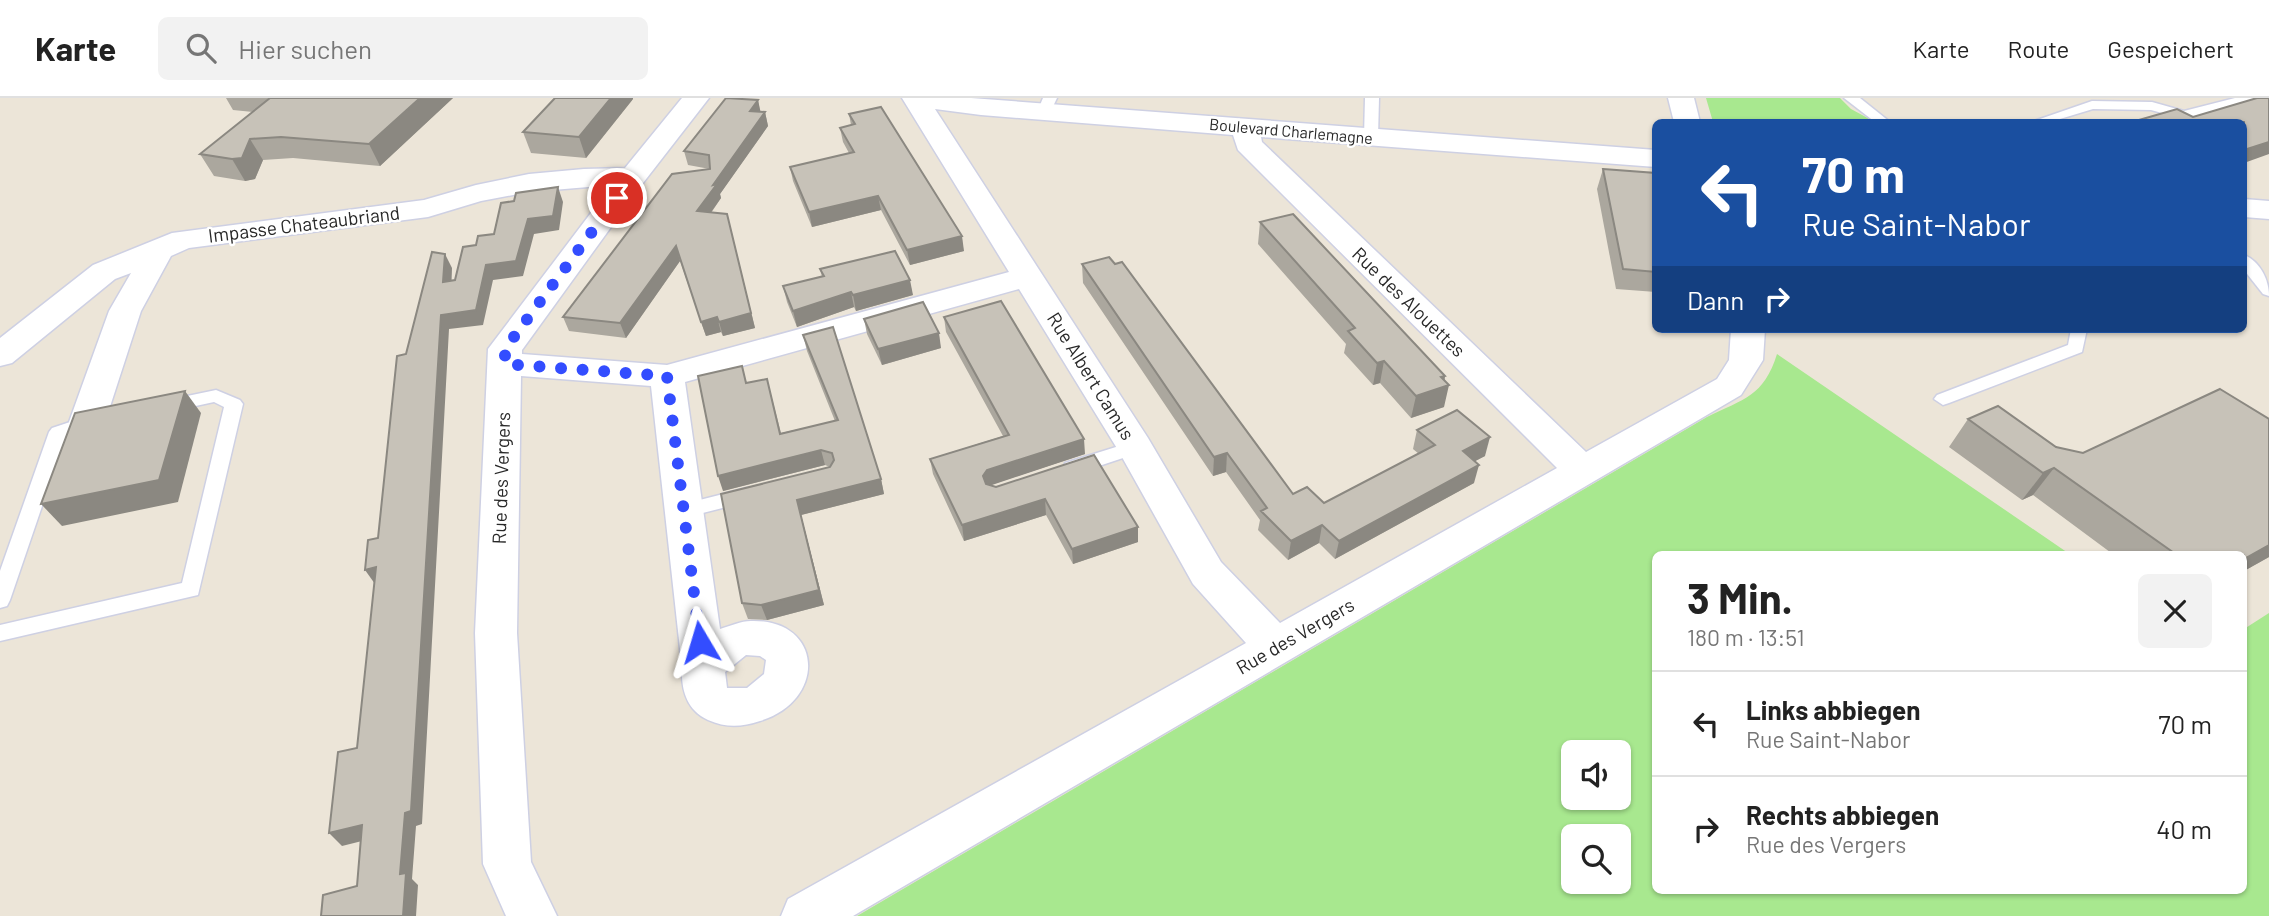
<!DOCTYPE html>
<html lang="de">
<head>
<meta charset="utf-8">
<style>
	body { margin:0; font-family:Barlow,sans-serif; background:#f2f2f2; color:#222; height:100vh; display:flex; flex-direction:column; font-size:26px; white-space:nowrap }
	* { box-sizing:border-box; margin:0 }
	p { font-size:23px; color:#767676 }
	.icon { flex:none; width:38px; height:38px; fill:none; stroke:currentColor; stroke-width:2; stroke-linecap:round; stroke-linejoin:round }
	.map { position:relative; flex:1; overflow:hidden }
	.side { position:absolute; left:1652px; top:453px; width:595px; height:343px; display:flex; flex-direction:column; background:#fff; border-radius:10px; box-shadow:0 2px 5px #0004 }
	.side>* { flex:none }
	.banner { position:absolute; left:1652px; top:21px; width:595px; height:214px; border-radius:10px; box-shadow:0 2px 5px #0004; background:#1a4fa0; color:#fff; overflow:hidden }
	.tools { position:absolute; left:1561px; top:642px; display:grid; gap:14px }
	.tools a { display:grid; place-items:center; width:70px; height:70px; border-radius:10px; background:#fff; box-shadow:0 2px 5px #0004; font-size:35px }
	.pin { position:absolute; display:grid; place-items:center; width:60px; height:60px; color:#fff; margin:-30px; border:4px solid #fff; border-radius:50%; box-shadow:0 2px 7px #0007 }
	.me { position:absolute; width:77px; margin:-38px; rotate:353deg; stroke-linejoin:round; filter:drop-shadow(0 0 5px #0008) }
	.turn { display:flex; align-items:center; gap:24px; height:147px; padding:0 35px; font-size:32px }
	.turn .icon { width:91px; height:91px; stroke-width:2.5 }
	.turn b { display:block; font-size:49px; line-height:60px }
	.then { display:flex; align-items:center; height:66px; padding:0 35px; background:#0003; gap:14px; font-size:26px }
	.round { display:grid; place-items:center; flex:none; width:74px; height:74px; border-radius:10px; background:#f2f2f2 }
	.summary { display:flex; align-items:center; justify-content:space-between; height:119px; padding:0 35px }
	h1 { font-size:42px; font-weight:700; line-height:52px }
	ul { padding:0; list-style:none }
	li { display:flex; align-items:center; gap:21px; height:105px; padding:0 35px; border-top:2px solid #e0e0e0 }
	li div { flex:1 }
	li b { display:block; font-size:26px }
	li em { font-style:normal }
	header { display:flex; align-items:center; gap:42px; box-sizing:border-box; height:98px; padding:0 35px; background:#fff; border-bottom:2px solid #e0e0e0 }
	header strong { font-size:33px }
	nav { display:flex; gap:38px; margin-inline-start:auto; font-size:24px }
	.search { width:490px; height:63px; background:#f2f2f2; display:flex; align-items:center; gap:18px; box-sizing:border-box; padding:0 24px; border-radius:10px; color:#767676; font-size:26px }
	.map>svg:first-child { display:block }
	.green { fill:#a8e88f; fill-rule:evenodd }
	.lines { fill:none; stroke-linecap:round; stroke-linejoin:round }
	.service-casing { stroke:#ced0e3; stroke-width:3 }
	.minor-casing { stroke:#ced0e3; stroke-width:3 }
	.service { fill:#fff; fill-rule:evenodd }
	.minor { fill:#fff; fill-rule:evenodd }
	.wall { fill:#aba79e }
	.shaded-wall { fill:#8b8881 }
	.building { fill:#c7c2b8; stroke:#8b8881; stroke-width:2 }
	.route { stroke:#334dff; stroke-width:12; stroke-dasharray:0 21.6 }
	.labels { text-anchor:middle; stroke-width:5; stroke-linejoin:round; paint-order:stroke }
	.far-street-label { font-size:16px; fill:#282828; stroke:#fff }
	.street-label { font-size:19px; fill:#282828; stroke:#fff }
</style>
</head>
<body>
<header>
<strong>Karte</strong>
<div class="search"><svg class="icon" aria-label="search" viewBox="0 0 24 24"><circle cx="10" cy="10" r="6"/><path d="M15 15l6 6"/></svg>Hier suchen</div>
<nav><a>Karte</a><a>Route</a><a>Gespeichert</a></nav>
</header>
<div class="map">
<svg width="2269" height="818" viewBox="0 0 2269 818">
	<rect width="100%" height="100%" fill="#ece5d8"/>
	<g class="green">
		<polygon points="1706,0 1840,0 1851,11 1875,24 1713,24"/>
		<path d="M 1777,256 L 2071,457 L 1656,457 L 1656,793 L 2244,793 L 2244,531 L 2269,515 L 2269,818 L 857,818 L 1707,319 C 1744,301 1764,298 1777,256 ZM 1573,654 L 1619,654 L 1619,700 L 1573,700 ZM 1573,738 L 1619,738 L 1619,784 L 1573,784 Z"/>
	</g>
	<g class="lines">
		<defs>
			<g id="service">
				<polygon points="1043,0 1057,0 1049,17 1044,18 1037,14"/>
				<polygon points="1365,0 1379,0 1378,39 1371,43 1364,39"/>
				<polygon points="1844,0 1860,0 1890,24 1875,24"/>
				<polygon points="2235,0 2258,0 2256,3 2184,21 2151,12 2093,11 2050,24 2031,24 2092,3 2152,4 2184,13"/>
				<path d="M 2244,157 C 2260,163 2269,182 2269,198 L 2263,196 L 2244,172 Z"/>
				<polygon points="2071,231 2087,231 2082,254 1949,305 1943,307 1934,301 1937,297 2068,247"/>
				<polygon points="216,292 240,302 243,306 198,497 0,543 0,527 182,485 224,309 214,304 168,314 159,308 168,302"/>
				<polygon points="94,316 100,318 103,322 100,326 66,338 10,502 7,508 0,510 0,473 49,334 52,330"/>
				<polygon points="1135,343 1141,344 1144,349 1141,354 1072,377 1065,375 1063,370 1065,365"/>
				<polygon points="747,390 754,392 757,397 754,402 683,420 676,418 673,413 676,408"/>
			</g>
			<g id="minor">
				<path d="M 682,0 L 709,0 L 643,85 L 522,252 L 522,256 L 667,267 L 1009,174 L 902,0 L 971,0 L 1656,52 L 1656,69 L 1261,39 L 1262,44 L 1586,354 L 1717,281 L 1729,262 L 1731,231 L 1765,231 L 1763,262 L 1741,297 L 853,818 L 781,818 L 788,801 L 1246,545 L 1193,486 L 1118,352 L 1019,191 L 685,284 L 720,531 C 730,528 741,523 751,523 C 823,521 828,602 760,623 C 742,629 726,630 708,622 C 686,612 681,591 682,569 L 651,288 L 521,278 L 517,535 L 531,764 L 557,818 L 506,818 L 483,766 L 475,535 L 488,251 L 612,87 L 529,94 L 481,103 L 428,119 L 189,150 L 171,158 L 141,213 L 105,324 L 100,333 L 87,336 L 74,333 L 69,324 L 109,213 L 131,175 L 115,181 L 12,265 L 0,268 L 0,240 L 93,167 L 172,135 L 424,102 L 476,87 L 529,76 L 584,71 L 625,70 ZM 935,11 L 981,17 L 1233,37 L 1238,52 L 1557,370 L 1280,525 L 1221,464 L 1148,340 ZM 746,557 L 760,558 L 766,562 L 764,576 L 747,590 L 727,590 L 725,574 Z"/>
				<polygon points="1668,0 1694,0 1700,24 1674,24"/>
				<polygon points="2244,101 2269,103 2269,121 2244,119"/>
			</g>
		</defs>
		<use href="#service" class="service-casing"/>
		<use href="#minor" class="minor-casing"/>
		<use href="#service" class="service"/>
		<use href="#minor" class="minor"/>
	</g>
	<g class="wall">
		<polygon points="226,0 453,0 380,68 293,60 263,62 255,81 245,83 214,78 200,56 253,14 233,12"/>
		<polygon points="633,1 586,60 531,55 523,34"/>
		<polygon points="758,2 760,14 765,14 768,28 720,96 721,100 711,115 731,131 755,230 723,238 721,234 706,238 680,163 626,240 569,233 563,219 710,71 688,67 684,53"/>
		<polygon points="849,16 964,153 910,167 881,112 812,129 793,83 790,69 849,55 843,44 840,30 851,27"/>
		<polygon points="1603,71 1656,75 1656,194 1616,191 1597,91"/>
		<polygon points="1260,124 1445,278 1444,309 1411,320 1380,285 1373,287 1344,255 1346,246 1258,146"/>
		<polygon points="1082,166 1293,396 1324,405 1419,356 1413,351 1417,332 1485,358 1475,363 1474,385 1335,461 1319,445 1288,462 1258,432 1260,422 1226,374 1213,378 1083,185"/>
		<polygon points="820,171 913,197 856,213 854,209 797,229 787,204 783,188 822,179"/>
		<polygon points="944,219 1085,356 990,387 996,389 1094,357 1138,444 1073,466 1046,417 964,443 933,376 930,361 1003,338 946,234"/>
		<polygon points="864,221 941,250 882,267 867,236"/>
		<polygon points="803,237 881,381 884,396 801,417 824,507 767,522 748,521 742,505 830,369 825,367 723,393 747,285 767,281 781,335 835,323 807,253"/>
		<polygon points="1968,321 2056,349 2083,355 2269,321 2269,459 2244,473 2244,457 2114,457 2033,397 2022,402 1949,349"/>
	</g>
	<g class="shaded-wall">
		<polygon points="420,0 453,0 380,68 369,46"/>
		<polygon points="611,0 633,0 633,1 586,60 579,39"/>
		<polygon points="758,2 761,16 750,13"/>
		<polygon points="765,14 768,28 720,96 721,100 702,127 697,113 713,87"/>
		<polygon points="250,41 263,62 255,81 245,83 232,61"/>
		<polygon points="2269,44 2269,56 2244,65 2244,52"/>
		<polygon points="558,89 563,104 559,132 534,136 523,178 493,182 483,227 449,231 422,726 416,728 412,781 418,787 416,818 403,818 400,776 441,217"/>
		<polygon points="878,98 881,112 812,129 809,114"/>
		<polygon points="727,116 755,230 723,238 719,224"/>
		<polygon points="962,138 964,153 910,167 907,152"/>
		<polygon points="676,148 680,163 626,240 620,225"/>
		<polygon points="445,156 452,170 451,198 443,184"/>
		<polygon points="910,182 913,197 856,213 853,197"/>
		<polygon points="851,194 854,209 797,229 793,213"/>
		<polygon points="717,219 721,234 706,238 701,224"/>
		<polygon points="939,235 941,250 882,267 878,251"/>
		<polygon points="1384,263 1380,285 1373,287 1377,265"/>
		<polygon points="1445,278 1442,290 1449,287 1444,309 1411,320 1416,298 1441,279"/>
		<polygon points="185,293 201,315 178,404 62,428 41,406"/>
		<polygon points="1490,339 1485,358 1458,372 1463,353"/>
		<polygon points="1084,341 1085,356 989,388 985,394 983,378 987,372"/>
		<polygon points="821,352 825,367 723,393 718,378"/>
		<polygon points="1227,355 1226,374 1213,378 1214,359"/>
		<polygon points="1479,367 1474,385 1335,461 1339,443"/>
		<polygon points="2054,370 2033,397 2022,402 2043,375"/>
		<polygon points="881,381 884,396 801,417 824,507 767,522 761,507 797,402"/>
		<polygon points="1045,401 1046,417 964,443 962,427"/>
		<polygon points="1322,427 1319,445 1288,462 1291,443"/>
		<polygon points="1138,429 1138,444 1073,466 1072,451"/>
		<polygon points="2269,447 2269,459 2244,473 2244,461"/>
		<polygon points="376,469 375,486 365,472"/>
		<polygon points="362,727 374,740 342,748 329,735"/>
	</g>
	<g class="building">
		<polygon points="270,0 420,0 369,46 281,39 250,41 242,60 232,61 200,56"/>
		<polygon points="555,0 611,0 579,39 523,34"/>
		<polygon points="726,0 758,2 750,13 765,14 713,87 717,86 697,113 727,116 751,215 719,224 717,219 701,224 676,148 620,225 563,219 672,76 710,71 709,57 684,53"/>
		<polygon points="2257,0 2269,0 2269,44 2244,52 2244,24 2132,24 2177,11 2193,19"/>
		<polygon points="881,9 962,138 907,152 878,98 809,114 790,69 854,54 840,30 855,26 849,16"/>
		<polygon points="1603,71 1656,75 1656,174 1623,171"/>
		<polygon points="558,89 553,118 528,121 516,163 486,167 476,212 441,217 411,713 405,715 400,776 406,775 403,818 321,818 323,797 357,788 362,727 329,735 338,654 357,650 376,469 365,472 368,442 378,440 397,258 406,256 432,154 445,156 443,184 455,182 463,149 476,147 478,138 494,136 501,105 514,103 516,95"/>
		<polygon points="1293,116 1445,278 1441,279 1449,287 1416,298 1384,263 1377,265 1348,233 1355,230 1260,124"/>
		<polygon points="895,153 910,182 853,197 851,194 793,213 783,188 824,178 820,171"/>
		<polygon points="1109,159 1115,166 1122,164 1293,396 1307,389 1324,405 1435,347 1417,332 1457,312 1490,339 1463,353 1479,367 1339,443 1322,427 1291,443 1261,413 1267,410 1227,355 1214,359 1082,166"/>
		<polygon points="1001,203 1084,341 987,372 983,378 986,386 996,389 1094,357 1138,429 1072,451 1045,401 962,427 930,361 1009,337 944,219"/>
		<polygon points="923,204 939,235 878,251 864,221"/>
		<polygon points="833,229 881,381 797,402 819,492 761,507 742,505 721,396 830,369 834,362 832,355 821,352 718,378 698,278 742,268 746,285 767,281 780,336 838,322 803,237"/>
		<polygon points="2220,291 2269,321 2269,447 2244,461 2244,457 2177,457 2054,370 2043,375 1968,321 1998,308 2056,349 2083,355"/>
		<polygon points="185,293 159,382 41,406 75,315"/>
	</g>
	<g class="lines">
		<polyline class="route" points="617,100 505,251 505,266 667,278 700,544"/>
	</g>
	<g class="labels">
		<g class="far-street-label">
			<text transform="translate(1291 33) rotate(5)" y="6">Boulevard Charlemagne</text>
		</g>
		<g class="street-label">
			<text transform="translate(304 126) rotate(-7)" y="7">Impasse Chateaubriand</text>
			<text transform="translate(1409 204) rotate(44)" y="7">Rue des Alouettes</text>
			<text transform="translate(1091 278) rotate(58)" y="7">Rue Albert Camus</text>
			<text transform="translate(501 380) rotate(-88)" y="7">Rue des Vergers</text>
			<text transform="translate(1295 538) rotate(-30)" y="7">Rue des Vergers</text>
		</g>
	</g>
</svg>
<div class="tools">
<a><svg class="icon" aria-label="sound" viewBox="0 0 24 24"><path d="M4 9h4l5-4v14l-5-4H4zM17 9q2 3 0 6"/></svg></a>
<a><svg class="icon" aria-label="search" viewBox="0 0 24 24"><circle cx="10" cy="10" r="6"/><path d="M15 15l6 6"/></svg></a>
</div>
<div class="pin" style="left:617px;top:100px;background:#d93025"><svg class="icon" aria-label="arrive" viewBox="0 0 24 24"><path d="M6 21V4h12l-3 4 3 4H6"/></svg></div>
<svg class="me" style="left:700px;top:544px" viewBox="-20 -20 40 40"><path d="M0-17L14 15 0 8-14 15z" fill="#334dff" stroke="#fff" stroke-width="4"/></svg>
<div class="banner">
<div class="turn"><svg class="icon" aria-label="left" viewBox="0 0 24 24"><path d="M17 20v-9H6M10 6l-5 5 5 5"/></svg><div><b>70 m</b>Rue Saint-Nabor</div></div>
<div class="then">Dann<svg class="icon" aria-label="right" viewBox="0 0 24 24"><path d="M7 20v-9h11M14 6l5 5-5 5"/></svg></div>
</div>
<section class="side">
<div class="summary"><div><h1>3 Min.</h1><p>180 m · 13:51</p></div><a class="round"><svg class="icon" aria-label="close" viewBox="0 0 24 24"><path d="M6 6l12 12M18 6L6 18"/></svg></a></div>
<ul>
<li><svg class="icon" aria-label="left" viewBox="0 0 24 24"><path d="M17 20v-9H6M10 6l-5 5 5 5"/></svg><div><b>Links abbiegen</b><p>Rue Saint-Nabor</p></div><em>70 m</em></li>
<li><svg class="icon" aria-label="right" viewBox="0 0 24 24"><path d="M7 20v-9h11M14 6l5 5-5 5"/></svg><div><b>Rechts abbiegen</b><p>Rue des Vergers</p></div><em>40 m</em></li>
</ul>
</section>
</div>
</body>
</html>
